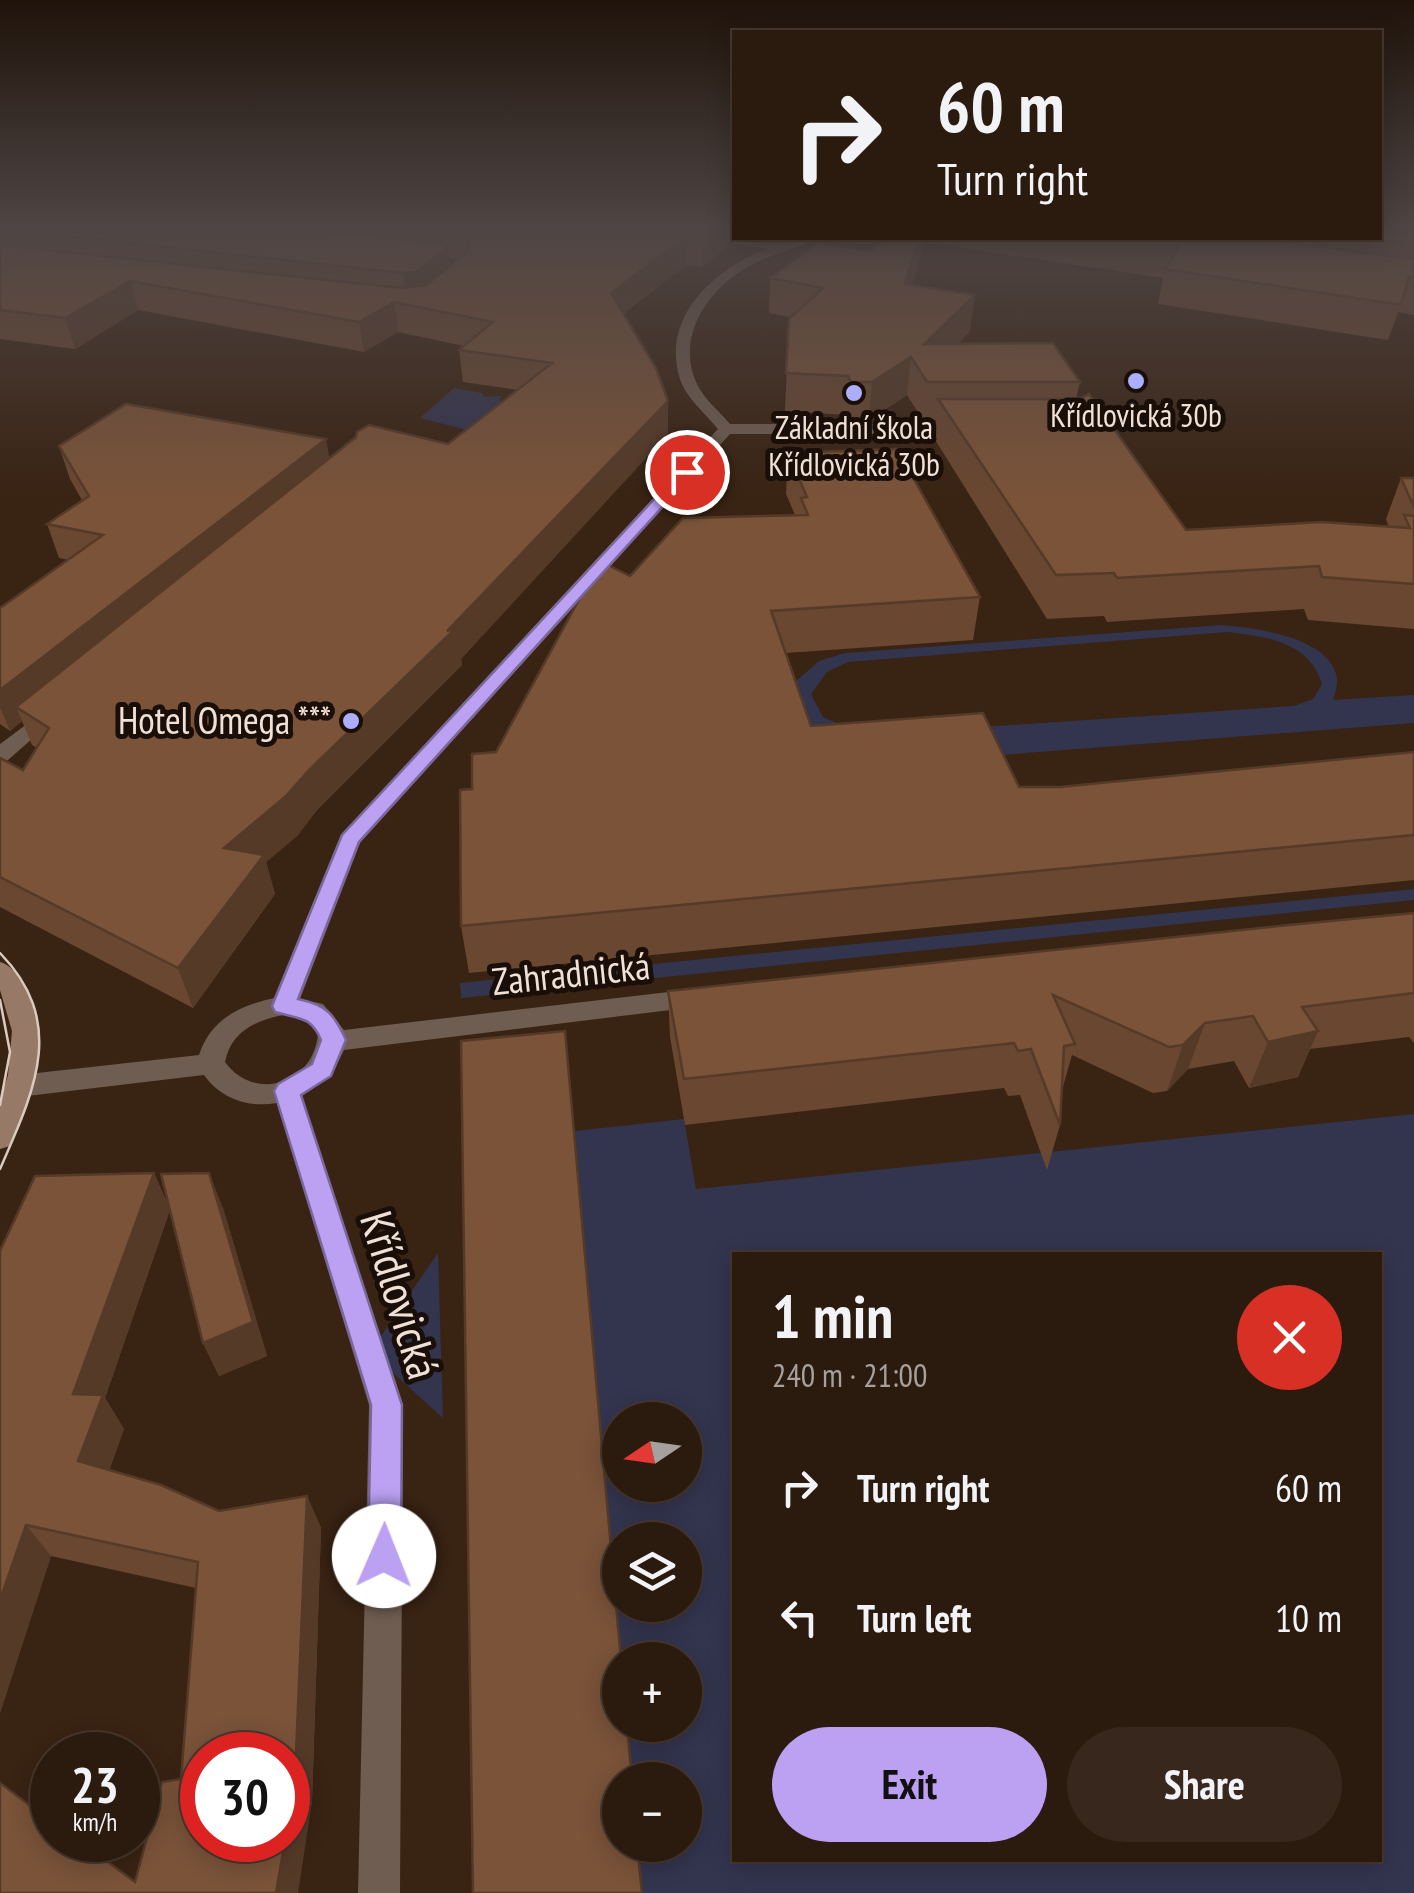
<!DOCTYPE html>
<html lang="en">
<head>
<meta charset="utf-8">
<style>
	body { margin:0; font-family:"PT Sans Narrow",sans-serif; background:#37271c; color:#f1f3f6; height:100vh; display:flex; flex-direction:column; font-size:38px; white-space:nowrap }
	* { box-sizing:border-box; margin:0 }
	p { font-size:32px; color:#a6a19e }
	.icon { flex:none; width:55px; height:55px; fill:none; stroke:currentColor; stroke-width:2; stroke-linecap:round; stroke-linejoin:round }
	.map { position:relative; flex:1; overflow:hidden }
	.drawer { position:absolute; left:732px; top:1252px; width:650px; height:610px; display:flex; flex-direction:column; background:#2b1a0e; border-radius:0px; box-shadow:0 5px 25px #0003,0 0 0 2px #47382e }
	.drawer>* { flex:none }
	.banner { position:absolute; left:732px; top:30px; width:650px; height:210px; border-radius:0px; box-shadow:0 5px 25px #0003,0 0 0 2px #47382e; background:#2b1a0e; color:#f1f3f6; overflow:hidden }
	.needle { width:65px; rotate:257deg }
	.controls { position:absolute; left:602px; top:1402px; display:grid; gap:20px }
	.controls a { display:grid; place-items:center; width:100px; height:100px; border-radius:50%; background:#2b1a0e; box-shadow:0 5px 25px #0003,0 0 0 2px #47382e; font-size:50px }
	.speed { position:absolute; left:30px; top:1732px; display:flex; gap:20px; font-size:50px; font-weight:700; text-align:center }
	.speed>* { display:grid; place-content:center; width:130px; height:130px; border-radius:50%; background:#2b1a0e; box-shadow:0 5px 25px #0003,0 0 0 2px #47382e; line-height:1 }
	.speed small { font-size:25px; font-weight:400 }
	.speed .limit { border:15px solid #d22; background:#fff; color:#111 }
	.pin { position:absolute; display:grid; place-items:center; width:85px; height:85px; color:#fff; margin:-42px; border:5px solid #fff; border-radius:50%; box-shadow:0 2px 10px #0007 }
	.me { position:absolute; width:110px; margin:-55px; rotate:1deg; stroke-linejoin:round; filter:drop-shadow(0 0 8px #0008) }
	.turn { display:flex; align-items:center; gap:35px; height:210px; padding:0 40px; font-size:45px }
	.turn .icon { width:130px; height:130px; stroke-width:2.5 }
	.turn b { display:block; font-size:70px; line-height:85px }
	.round { display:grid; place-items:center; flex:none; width:105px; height:105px; border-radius:52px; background:#37271c }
	.summary { display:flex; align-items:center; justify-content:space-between; height:170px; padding:0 40px }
	h1 { font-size:60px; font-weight:800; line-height:75px }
	.primary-button { display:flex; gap:20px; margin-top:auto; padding:20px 40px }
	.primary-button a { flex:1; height:115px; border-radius:60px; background:#bca0f2; color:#111; font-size:40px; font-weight:800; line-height:115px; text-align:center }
	.primary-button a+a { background:#37271c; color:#f1f3f6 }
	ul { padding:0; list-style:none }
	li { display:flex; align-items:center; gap:30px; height:130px; padding:0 40px }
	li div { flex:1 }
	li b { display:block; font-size:38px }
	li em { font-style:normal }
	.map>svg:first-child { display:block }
	.green { fill:#33344e; fill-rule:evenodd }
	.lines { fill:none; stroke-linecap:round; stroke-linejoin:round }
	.street { fill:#6f5d51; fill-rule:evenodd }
	.secondary { fill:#967a67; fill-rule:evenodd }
	.tram { stroke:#dbcabf; stroke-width:2.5 }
	.wall { fill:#694731; fill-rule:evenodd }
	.shaded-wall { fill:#553a28 }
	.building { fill:#7a5339; stroke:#553a28; stroke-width:2.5 }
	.route { fill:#bca0f2; stroke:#7a689d; stroke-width:2.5 }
	.poi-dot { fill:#adaefb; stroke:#190f08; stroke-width:4 }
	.labels { text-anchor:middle; stroke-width:10; stroke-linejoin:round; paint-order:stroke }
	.far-poi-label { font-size:32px; fill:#f0e0d6; stroke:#190f08 }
	.poi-label { font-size:38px; fill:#f0e0d6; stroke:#190f08; text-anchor:end }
	.street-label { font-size:38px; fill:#f0e0d6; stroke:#190f08 }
	.near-street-label { font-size:45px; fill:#f0e0d6; stroke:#190f08 }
</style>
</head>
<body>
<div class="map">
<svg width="1414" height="1893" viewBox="0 0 1414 1893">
	<rect width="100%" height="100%" fill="#392313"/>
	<g class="green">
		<polygon points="454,388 482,393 484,397 503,396 499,399 504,404 471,431 420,418"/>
		<path d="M 1222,625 C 1254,628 1330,636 1337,678 C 1338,684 1335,694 1333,700 L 1414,695 L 1414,723 L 808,770 L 845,743 L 803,720 L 795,682 L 819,661 L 845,653 ZM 1228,632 C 1266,637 1309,641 1322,684 L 1313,699 L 1294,706 L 864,735 L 823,717 L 811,694 L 827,672 L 848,662 Z"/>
		<polygon points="1414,889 1414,900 461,998 460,983"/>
		<path d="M 1414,1114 L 1414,1893 L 642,1893 L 637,1845 L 685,1845 L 685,1780 L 630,1780 L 625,1725 L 685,1725 L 685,1660 L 620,1660 L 575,1131 L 684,1119 L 696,1189 ZM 735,1255 L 1380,1255 L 1380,1860 L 735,1860 ZM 620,1420 L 685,1420 L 685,1485 L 620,1485 ZM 620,1540 L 685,1540 L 685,1605 L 620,1605 Z"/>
		<polygon points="438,1253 443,1418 370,1352"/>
	</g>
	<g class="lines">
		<g class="street">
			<path d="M 656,229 C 698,229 736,242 776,243 C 790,243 802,237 816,238 C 797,250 771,254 751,265 C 711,286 675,334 696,382 C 703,398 719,411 730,424 L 968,424 L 976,429 L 968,434 L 730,434 L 360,843 L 300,999 L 323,1004 L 344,1030 L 703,988 L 712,990 L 716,997 L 712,1004 L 703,1006 L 344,1050 L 331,1076 L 302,1096 L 403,1405 L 400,1893 L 358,1893 L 369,1405 L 277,1103 C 248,1108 221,1099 204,1075 L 19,1097 L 9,1093 L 5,1086 L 9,1079 L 19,1075 L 199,1055 C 211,1019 239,1006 274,998 L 341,835 L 718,429 C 706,414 686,398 680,379 C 660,316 716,268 767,249 ZM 284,1015 L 306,1019 L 318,1032 C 316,1082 256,1104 225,1062 C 231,1032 255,1020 284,1015 Z"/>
			<polygon points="50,707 57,709 60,713 57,717 8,760 0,761 0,744"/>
		</g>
		<path class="secondary" d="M 0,962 C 11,965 15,973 22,982 C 54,1030 35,1099 10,1146 L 0,1149 L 0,1101 L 8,1075 L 12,1031 L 0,990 Z"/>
		<g class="tram">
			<path d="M 0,953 C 68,1023 34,1091 0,1169"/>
			<polyline points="0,1000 10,1052 0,1105"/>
		</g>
	</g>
	<g class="wall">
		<path d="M 0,229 L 735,229 L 735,235 L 729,234 L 729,246 L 702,267 L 686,265 L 623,314 L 668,434 L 461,659 L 462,665 L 317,810 L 297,836 L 266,862 L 275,894 L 193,1008 L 0,907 L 0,758 L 23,770 L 37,748 L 32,745 L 22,721 L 10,731 L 0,724 L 0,608 L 68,560 L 59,558 L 47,524 L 82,500 L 70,479 L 59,446 L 329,458 L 448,444 L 518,390 L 463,382 L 459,350 L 464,346 L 398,332 L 364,352 L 138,310 L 75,349 L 0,339 ZM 449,258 L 451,258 L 457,261 L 450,266 Z"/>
		<polygon points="1414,229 1414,315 1398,312 1388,340 1158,304 1163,278 924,242 912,285 970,331 958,344 1080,382 1076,399 1186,530 1389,527 1386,519 1401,478 1414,478 1414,629 1308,620 1304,609 1107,622 1104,616 1047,619 934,438 936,420 923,420 907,395 869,420 848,420 846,415 785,411 789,319 790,317 769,313 770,278 919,238 1380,238"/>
		<polygon points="788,453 980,597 973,640 786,653 811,726 1019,787 1060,787 1414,752 1414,880 469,973 461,926 472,789 496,752 630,576 795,515 786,494"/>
		<polygon points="1414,913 1414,1043 1409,1037 1310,1049 1298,1077 1249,1088 1234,1061 1188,1069 1167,1091 1153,1093 1072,1055 1062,1090 1060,1125 1047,1170 1020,1095 1008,1096 1004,1088 685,1125 670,1037 668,991"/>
		<polygon points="154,1173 169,1207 223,1208 267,1356 219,1376 203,1343 170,1210 105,1398 124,1429 109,1470 219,1511 307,1496 321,1528 312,1802 135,1882 181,1779 196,1588 51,1556 0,1713 0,1251"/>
	</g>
	<g class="shaded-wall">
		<polygon points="715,229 729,229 729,246 702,267 702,239"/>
		<polygon points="686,237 686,265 612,323 611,293"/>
		<polygon points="919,238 925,238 924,242 902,319 905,284"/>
		<polygon points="448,248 451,277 407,302 403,273"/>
		<polygon points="130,281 138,310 75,349 65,318"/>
		<polygon points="975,295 970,331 924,378 924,344"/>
		<polygon points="394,302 398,332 364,352 359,322"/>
		<polygon points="911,357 907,395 869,420 872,382"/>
		<polygon points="668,401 668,434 461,659 462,665 317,810 297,836 266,862 275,894 193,1008 178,968 224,848 308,771 447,631"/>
		<polygon points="326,439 332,471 16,707 22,721 10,731 0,707 0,690"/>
		<polygon points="1205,1023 1188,1069 1167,1091 1183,1045"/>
		<polygon points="565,1031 571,1093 622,1660 621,1660"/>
		<polygon points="1318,1031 1298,1077 1249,1088 1268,1042"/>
		<polygon points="154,1173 170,1209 105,1398 124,1429 101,1494 78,1461 73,1394"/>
		<polygon points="209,1173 223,1208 267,1356 219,1376 203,1343"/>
		<polygon points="307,1496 321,1528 312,1802 298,1893 276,1893 285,1840 288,1840"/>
		<polygon points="26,1525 51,1556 0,1713 0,1600"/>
		<polygon points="627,1725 628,1725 633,1780 632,1780"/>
		<polygon points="637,1845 639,1845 643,1893 642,1893"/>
	</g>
	<g class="building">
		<polygon points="0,229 304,229 444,244 448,248 415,272 403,273"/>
		<polygon points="437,229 715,229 702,239 686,237 611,293 656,368 668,401 447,631 457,627 308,771 286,796 224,848 264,855 178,968 0,877 0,758 23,770 49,728 16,707 356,437 357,432 369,425 448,444 552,363 459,350 493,322 394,302 359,322 130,281 65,318 0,310 0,245 402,288 426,285 468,252 468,239 448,230"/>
		<polygon points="1380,229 1414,229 1414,244 1362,238 1380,238"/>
		<polygon points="887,238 919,238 905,284 975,295 924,344 1053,343 1080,382 927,382 911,357 872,382 851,382 848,376 786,373 789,319 823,288 770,278 818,243 870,251"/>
		<polygon points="1122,238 1254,238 1414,259 1414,278 1409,277 1401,304 1395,304 1165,269 1180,246"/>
		<polygon points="1089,394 1186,530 1322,522 1410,528 1404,515 1414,516 1414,584 1322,577 1319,566 1117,578 1114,573 1056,575 938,399 1080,399"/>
		<polygon points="126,404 326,439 0,690 0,608 103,535 47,524 89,496 59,446"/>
		<polygon points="897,449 980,597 771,611 811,726 983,713 1019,787 1060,787 1414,752 1414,835 461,926 460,790 472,789 472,754 496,752 600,561 630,576 683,518 808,515 801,498 807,497 788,453"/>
		<polygon points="1401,478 1414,478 1414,507"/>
		<polygon points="1414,913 1414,993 1302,1007 1318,1031 1268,1042 1253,1016 1205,1023 1183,1045 1169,1047 1053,995 1075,1044 1064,1046 1060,1125 1031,1049 1018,1051 1014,1043 684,1079 668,991 1289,925"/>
		<polygon points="565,1031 621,1660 620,1725 627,1725 632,1780 620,1780 620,1845 637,1845 642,1893 473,1893 461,1041"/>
		<polygon points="154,1173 73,1394 103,1395 78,1461 161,1485 219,1511 307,1496 295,1777 288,1824 288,1755 202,1755 202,1840 285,1840 276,1893 0,1893 0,1783 52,1822 52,1840 78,1840 135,1882 162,1782 181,1779 198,1562 26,1525 0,1600 0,1251 35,1176"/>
		<polygon points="209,1173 253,1322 203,1343 161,1174"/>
	</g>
	<linearGradient id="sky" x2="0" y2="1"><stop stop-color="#1f130a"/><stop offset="0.46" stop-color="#4e4544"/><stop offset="1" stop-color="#4e4544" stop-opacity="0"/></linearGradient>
	<rect width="1414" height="494" fill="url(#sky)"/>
	<path class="route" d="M 682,469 L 694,472 L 359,842 L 298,999 C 327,1005 334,1014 346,1040 L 331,1076 L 301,1095 L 402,1405 L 401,1556 L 396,1567 L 384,1572 L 373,1567 L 368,1556 L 371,1405 L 274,1091 L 278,1084 L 312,1064 L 321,1040 C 311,1016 299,1019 275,1012 L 272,1006 L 342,835 Z"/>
	<g class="poi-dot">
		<circle cx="1136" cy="381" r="10"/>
		<circle cx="854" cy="393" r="10"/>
		<circle cx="351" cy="721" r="10"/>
	</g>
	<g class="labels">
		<g class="far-poi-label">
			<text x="1136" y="427">Křídlovická 30b</text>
			<text x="854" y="439">Základní škola<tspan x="854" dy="37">Křídlovická 30b</tspan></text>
		</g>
		<g class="poi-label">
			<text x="331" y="734">Hotel Omega ***</text>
		</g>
		<g class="street-label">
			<text transform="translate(571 974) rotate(-6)" y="13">Zahradnická</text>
		</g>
		<g class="near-street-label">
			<text transform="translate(400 1295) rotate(73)" y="16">Křídlovická</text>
		</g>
	</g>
</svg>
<div class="controls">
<a><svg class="needle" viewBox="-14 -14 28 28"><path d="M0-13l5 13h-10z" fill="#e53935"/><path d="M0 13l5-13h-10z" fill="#a6a19e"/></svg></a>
<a><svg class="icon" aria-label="layers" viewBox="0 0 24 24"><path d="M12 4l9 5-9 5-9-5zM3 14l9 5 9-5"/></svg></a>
<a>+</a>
<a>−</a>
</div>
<div class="speed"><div>23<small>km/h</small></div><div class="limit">30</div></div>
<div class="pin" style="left:687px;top:472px;background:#d93025"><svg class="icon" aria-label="arrive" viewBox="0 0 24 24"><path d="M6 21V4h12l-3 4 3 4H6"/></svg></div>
<svg class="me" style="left:384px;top:1556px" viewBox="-20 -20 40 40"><circle r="19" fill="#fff"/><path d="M0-13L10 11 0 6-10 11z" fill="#bca0f2"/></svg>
<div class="banner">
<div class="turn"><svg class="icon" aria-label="right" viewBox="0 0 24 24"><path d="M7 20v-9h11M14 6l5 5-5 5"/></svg><div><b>60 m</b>Turn right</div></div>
</div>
<section class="drawer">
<div class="summary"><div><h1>1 min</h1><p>240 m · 21:00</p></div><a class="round" style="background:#d93025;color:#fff"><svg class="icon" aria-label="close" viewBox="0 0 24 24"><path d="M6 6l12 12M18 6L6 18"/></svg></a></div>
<ul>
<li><svg class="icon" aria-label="right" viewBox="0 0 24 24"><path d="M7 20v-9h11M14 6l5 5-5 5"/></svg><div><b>Turn right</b></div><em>60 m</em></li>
<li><svg class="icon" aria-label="left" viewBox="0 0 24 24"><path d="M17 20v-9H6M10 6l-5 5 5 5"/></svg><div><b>Turn left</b></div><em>10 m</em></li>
</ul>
<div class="primary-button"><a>Exit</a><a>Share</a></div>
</section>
</div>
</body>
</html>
